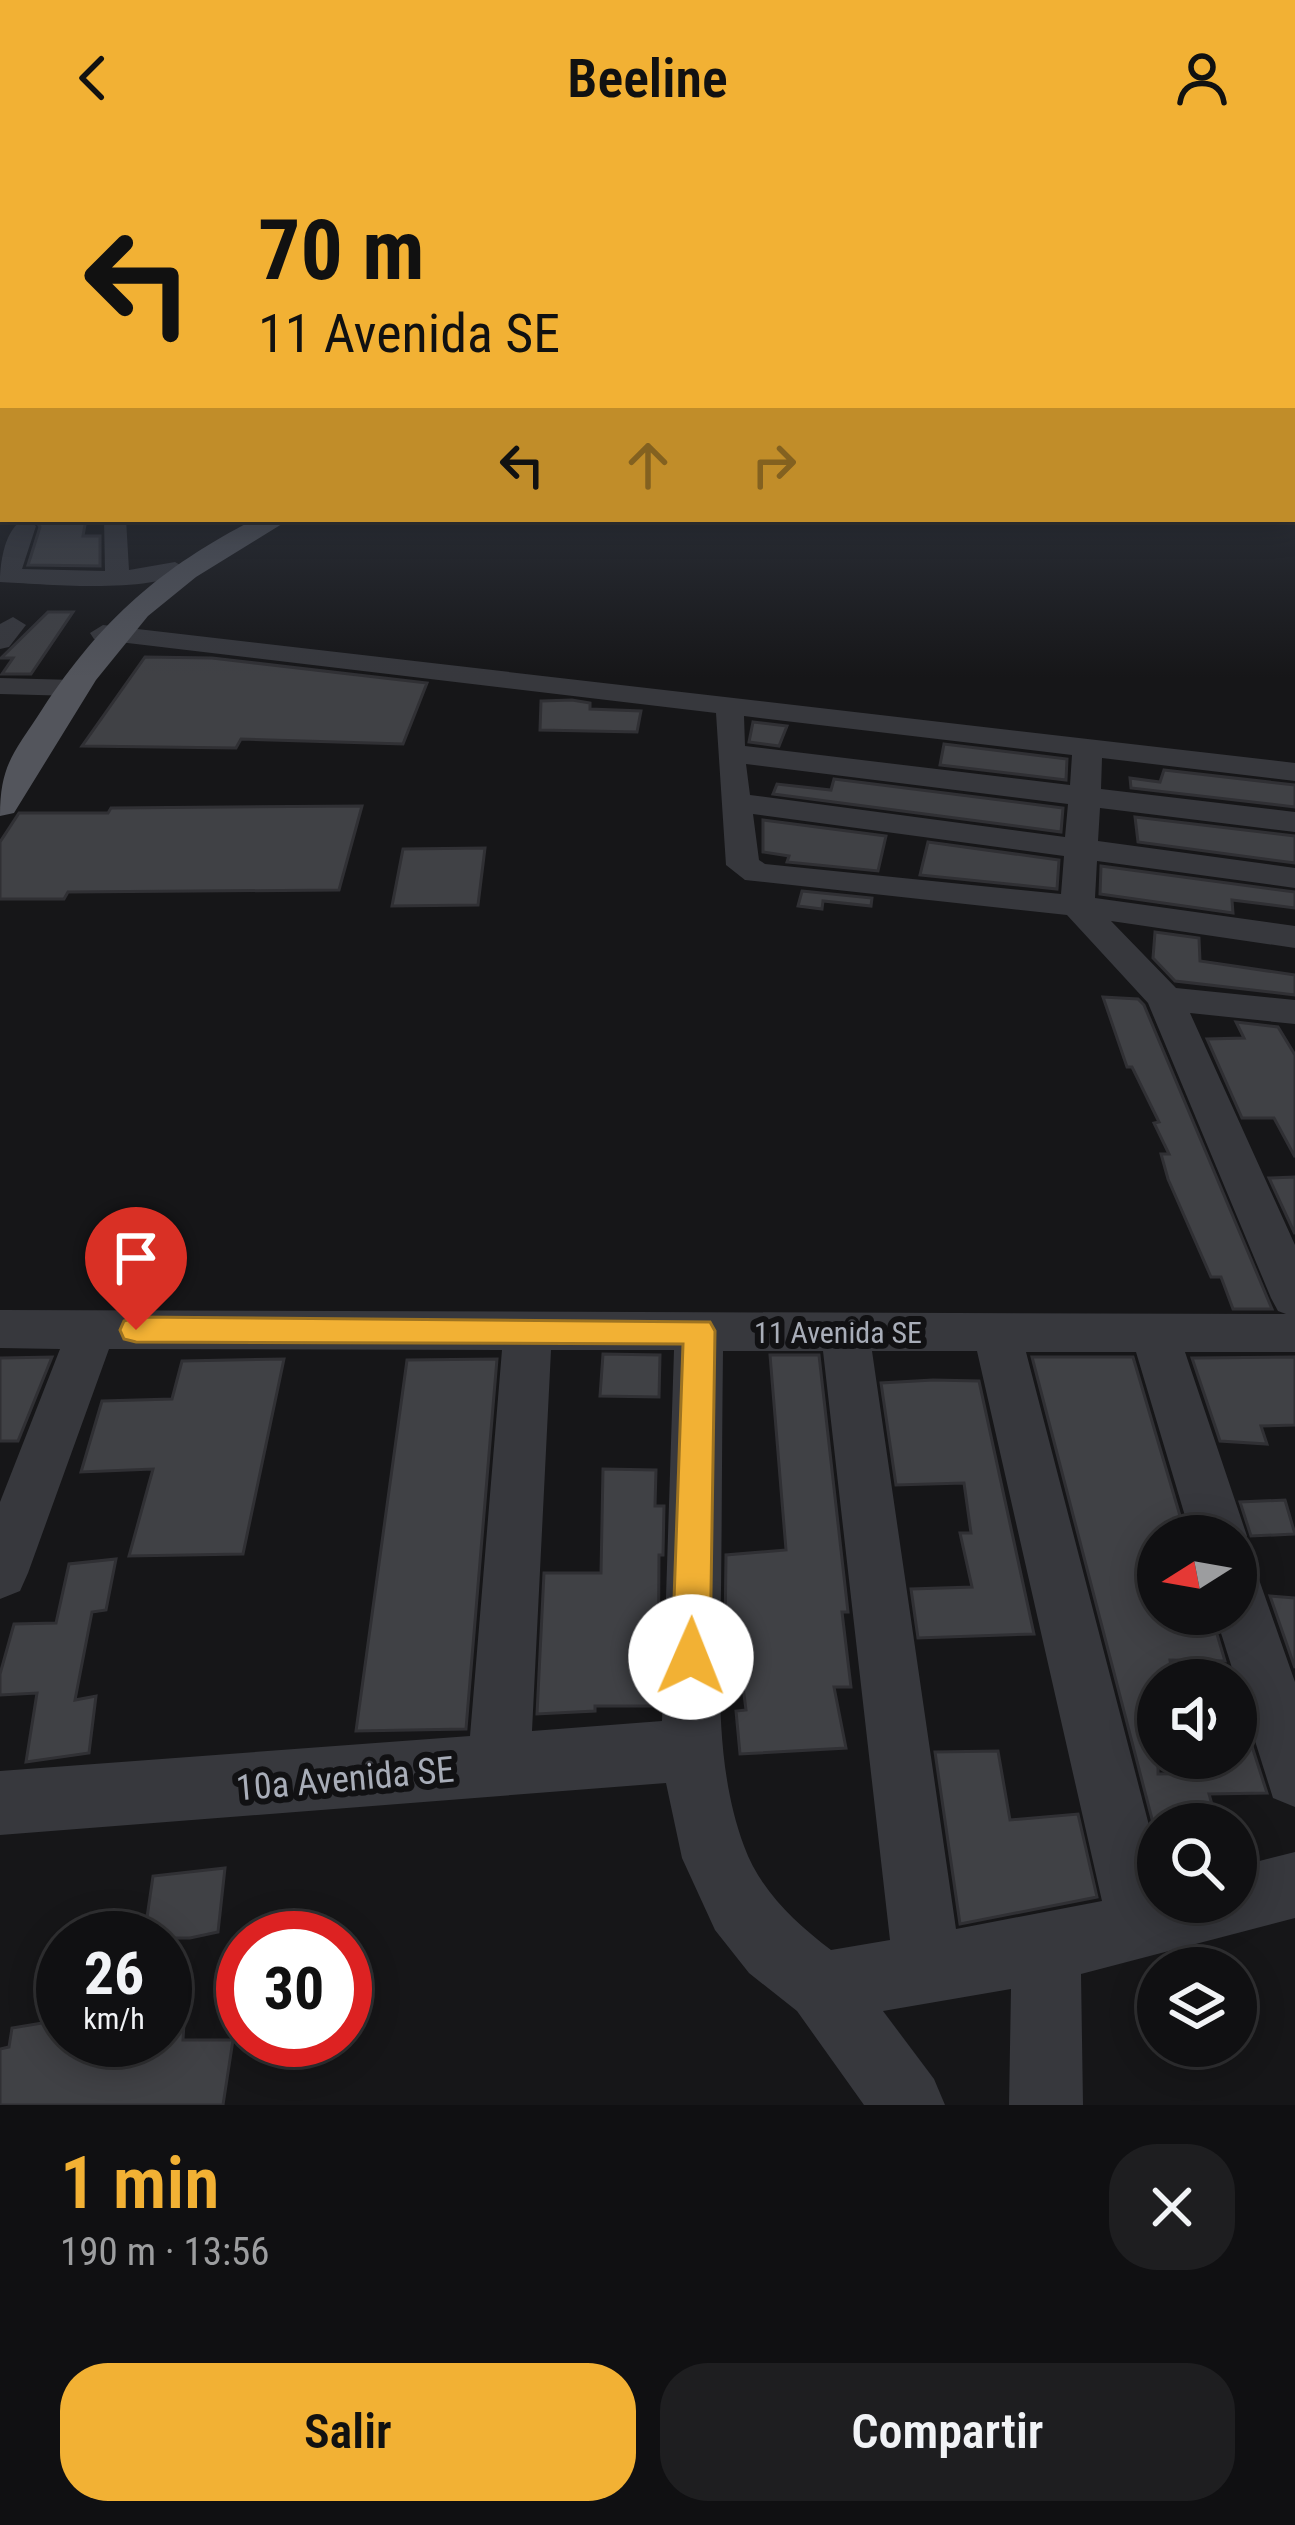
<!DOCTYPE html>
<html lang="es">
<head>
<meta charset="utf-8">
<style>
	body { margin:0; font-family:"Roboto Condensed",sans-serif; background:#1e1e20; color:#f1f3f6; height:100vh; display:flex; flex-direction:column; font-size:45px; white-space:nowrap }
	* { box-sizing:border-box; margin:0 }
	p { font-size:39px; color:#9c9d9f }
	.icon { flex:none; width:66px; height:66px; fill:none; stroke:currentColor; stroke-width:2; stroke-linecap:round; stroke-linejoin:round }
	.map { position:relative; height:1949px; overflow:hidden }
	.side { display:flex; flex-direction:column; background:#101012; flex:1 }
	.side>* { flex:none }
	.banner { position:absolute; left:0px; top:0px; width:1296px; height:366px; box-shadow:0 6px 30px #0003,0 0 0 3px #303032; background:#f2b134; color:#111; overflow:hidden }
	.needle { width:78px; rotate:259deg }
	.buttons { position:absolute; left:1137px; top:1359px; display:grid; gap:24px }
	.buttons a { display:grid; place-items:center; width:120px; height:120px; border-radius:50%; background:#101012; box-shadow:0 6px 30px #0003,0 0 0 3px #303032; font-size:60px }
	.speed { position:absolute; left:36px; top:1755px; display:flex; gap:24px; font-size:60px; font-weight:700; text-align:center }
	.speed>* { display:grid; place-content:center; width:156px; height:156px; border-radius:50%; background:#101012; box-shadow:0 6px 30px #0003,0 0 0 3px #303032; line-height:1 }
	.speed small { font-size:30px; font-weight:400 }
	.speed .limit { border:18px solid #d22; background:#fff; color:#111 }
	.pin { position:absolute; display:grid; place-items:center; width:102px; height:102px; color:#fff; margin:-123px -51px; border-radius:50% 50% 50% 0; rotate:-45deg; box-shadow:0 0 12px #0007 }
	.pin .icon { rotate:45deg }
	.me { position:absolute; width:132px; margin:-66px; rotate:1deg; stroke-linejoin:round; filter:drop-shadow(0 0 9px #0008) }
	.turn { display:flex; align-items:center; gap:42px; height:252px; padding:0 60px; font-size:54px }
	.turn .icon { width:156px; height:156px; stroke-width:2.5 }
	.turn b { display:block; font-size:84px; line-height:102px }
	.lanes { display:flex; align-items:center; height:114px; padding:0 60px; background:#0003; justify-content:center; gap:60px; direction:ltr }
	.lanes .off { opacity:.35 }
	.round { display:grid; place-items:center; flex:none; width:126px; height:126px; border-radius:48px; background:#1e1e20 }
	.head { display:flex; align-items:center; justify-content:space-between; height:204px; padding:0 60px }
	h1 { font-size:72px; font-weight:600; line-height:90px; color:#f2b134 }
	.action { display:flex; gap:24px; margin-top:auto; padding:24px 60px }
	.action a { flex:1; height:138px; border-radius:48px; background:#f2b134; color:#111; font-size:48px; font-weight:600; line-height:138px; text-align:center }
	.action a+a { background:#1e1e20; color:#f1f3f6 }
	header { display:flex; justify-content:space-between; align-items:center; height:156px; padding:0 60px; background:#f2b134; color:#111; font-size:54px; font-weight:600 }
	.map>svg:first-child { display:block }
	.building { fill:#404145; stroke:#303034; stroke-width:3 }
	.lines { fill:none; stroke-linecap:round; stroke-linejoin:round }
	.minor { fill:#37383d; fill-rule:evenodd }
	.major { fill:#53555c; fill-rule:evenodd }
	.route { fill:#f2b134; stroke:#9d7322; stroke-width:3 }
	.labels { text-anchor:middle; stroke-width:12; stroke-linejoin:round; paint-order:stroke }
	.street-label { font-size:30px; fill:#a8adb8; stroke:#111113 }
	.near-street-label { font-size:36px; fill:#a8adb8; stroke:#111113 }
</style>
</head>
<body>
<header><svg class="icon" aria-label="back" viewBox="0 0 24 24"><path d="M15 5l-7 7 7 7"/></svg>Beeline<svg class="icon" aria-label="person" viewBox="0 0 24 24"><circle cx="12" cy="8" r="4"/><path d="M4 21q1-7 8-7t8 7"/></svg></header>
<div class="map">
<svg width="1295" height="1949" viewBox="0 0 1295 1949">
	<rect width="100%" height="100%" fill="#161618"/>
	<g class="building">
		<polygon points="86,363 83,380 100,380 100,410 28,409 40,371 36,365"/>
		<polygon points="48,456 73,456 31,518 2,518 13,502 1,502"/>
		<polygon points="145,501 212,502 427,527 403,588 241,583 236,592 82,590"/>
		<polygon points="541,545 572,544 590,547 590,553 641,555 637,576 540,574"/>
		<polygon points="753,566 787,570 779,590 749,586"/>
		<polygon points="944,588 1067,603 1066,624 940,609"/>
		<polygon points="1164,614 1295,629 1295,651 1131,632 1130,622 1160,626"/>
		<polygon points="834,623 1063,652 1061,676 773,638 777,628 831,634"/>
		<polygon points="362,650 339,734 68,736 64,743 0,743 0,686 19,657 108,657 111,652"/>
		<polygon points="1135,661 1295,680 1295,707 1138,686"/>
		<polygon points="763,664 886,680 878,715 787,706 789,700 763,696"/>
		<polygon points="928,686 1059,704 1057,733 920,719"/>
		<polygon points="485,692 478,749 392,750 403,693"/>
		<polygon points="1101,710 1295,736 1295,752 1232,744 1233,757 1100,738"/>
		<polygon points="802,735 872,742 871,750 823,745 822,753 798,750"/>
		<polygon points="1155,776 1199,782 1200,805 1295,819 1295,839 1175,825 1153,802"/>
		<polygon points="1103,841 1138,843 1144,849 1272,1153 1233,1153 1221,1121 1211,1121 1168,1023 1161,998 1169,998 1154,967 1159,966 1132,911 1127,911"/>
		<polygon points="1236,866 1278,871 1295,899 1295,1001 1274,962 1242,962 1207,883 1244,882"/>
		<polygon points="1295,1021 1295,1078 1269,1022"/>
		<polygon points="603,1198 660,1199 659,1241 600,1240"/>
		<polygon points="770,1199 819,1199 848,1456 842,1456 851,1531 834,1531 846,1592 740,1598 736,1555 746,1554 736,1476 725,1477 726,1399 786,1394"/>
		<polygon points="52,1201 18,1285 0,1285 0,1202"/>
		<polygon points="1032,1201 1133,1201 1186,1380 1158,1380 1158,1458 1211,1458 1225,1505 1170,1504 1173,1524 1158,1524 1158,1618 1210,1617 1207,1607 1236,1608 1239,1550 1267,1637 1209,1638 1217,1666 1153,1667"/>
		<polygon points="1295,1201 1295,1269 1261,1270 1267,1288 1220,1285 1192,1202"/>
		<polygon points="284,1203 243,1398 129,1400 153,1313 81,1316 102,1245 172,1243 182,1205"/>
		<polygon points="497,1203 466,1573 356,1575 407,1204"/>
		<polygon points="933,1224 979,1225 1034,1478 918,1482 911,1433 972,1431 960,1377 971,1377 964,1327 896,1329 881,1227"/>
		<polygon points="603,1313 656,1314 655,1350 664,1350 663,1399 659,1399 658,1550 595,1550 595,1555 537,1558 544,1417 601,1417"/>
		<polygon points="1285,1344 1295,1378 1251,1380 1240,1346"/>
		<polygon points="116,1403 106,1454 92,1456 75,1544 96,1540 89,1597 26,1606 37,1537 0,1539 0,1518 14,1468 56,1467 69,1408"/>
		<polygon points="1270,1440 1295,1442 1295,1512"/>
		<polygon points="998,1595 1010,1664 1078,1658 1097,1741 960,1768 935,1596"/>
		<polygon points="225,1712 218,1776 190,1782 144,1782 153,1720"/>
		<polygon points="187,1818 183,1884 233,1884 223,1949 0,1949 0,1893 9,1891 12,1872 60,1864 58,1884 165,1884 165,1822"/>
	</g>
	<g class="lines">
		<g class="minor">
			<rect x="1293" y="249" width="2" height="8"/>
			<rect x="0" y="252" width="3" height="12"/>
			<rect x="1293" y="293" width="2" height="12"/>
			<polygon points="3,341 3,359 1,360 0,342"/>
			<rect x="1293" y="345" width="2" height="14"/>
			<path d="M 25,363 L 36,370 L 22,413 L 105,415 L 104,363 L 126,363 L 129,414 L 175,406 L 187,413 C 157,439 42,428 0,426 C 0,406 5,371 25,363 Z"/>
			<polygon points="13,461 26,469 9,491 0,493 0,468"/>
			<path d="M 103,469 L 1295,607 L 1295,625 L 1102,602 L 1101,633 L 1295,656 L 1295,676 L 1100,652 L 1098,685 L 1295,712 L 1295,732 L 1097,705 L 1095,742 L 1295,770 L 1295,792 L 1111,765 L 1176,832 L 1295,844 L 1295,868 L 1190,857 L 1295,1089 L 1295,1196 L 1185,1196 L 1247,1380 L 1238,1398 L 1236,1380 L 1191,1380 L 1136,1196 L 1026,1196 L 1158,1704 L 1158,1746 L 1236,1746 L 1236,1711 L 1295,1696 L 1295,1762 L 1081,1818 L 1083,1949 L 1009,1949 L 1011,1833 L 883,1855 L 934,1923 L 945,1949 L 864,1949 L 797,1855 L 749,1817 L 715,1774 L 682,1702 L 666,1627 L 0,1679 L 0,1615 L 470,1580 L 502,1194 L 109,1193 L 28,1417 L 20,1435 L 0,1443 L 0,1346 L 60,1193 L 0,1192 L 0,1154 L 1286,1158 L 1278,1155 L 1271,1142 L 1148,847 L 1067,759 L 745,724 L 726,709 L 716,557 L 94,483 L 90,477 ZM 744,560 L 1072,599 L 1070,629 L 745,590 ZM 746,608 L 1068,648 L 1065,681 L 750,639 ZM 753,658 L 1064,700 L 1061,738 L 765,708 L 759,704 ZM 551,1194 L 674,1194 L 662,1565 L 532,1575 ZM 723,1195 L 823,1195 L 890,1784 L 831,1794 C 794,1766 760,1734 744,1690 C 714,1609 720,1518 721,1434 C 722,1354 722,1274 723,1195 ZM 872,1195 L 977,1195 L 1102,1745 L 956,1773 Z"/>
			<polygon points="0,522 75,524 89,532 75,540 0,538"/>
			<polygon points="1236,1407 1256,1415 1295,1526 1295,1651 1273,1642 1215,1458 1236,1458"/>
		</g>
		<path class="major" d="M 255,363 L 290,363 L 196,421 L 148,460 L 96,524 L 14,657 L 0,660 C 0,607 15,596 43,552 C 102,463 160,412 255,363 Z"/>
	</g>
	<linearGradient id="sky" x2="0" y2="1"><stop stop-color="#0c0c0d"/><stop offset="0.48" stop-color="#363c48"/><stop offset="1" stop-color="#363c48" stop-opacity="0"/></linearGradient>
	<rect width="1295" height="522" fill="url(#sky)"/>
	<polygon class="route" points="136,1161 710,1166 715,1175 710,1501 705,1514 691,1520 678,1514 672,1501 683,1188 136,1186 124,1183 120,1174 124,1165"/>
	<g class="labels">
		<g class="street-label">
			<text x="838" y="1187">11 Avenida SE</text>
		</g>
		<g class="near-street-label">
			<text transform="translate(345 1622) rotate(-5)" y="13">10a Avenida SE</text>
		</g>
	</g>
</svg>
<div class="buttons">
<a><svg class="needle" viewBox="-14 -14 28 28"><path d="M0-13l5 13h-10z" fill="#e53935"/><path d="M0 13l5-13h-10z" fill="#9c9d9f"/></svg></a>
<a><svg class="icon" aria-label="sound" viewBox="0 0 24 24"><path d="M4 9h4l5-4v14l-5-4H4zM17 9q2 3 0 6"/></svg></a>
<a><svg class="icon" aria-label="search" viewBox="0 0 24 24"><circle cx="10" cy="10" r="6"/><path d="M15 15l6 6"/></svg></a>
<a><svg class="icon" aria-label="layers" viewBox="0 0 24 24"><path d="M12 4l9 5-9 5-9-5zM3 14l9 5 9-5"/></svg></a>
</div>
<div class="speed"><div>26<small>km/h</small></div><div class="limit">30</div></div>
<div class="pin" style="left:136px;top:1174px;background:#d93025"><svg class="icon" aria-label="arrive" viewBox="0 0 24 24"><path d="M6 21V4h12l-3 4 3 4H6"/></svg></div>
<svg class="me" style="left:691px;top:1501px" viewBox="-20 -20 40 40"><circle r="19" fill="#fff"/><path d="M0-13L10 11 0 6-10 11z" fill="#f2b134"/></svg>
<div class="banner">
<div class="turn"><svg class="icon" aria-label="left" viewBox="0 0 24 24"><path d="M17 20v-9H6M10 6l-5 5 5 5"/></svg><div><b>70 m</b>11 Avenida SE</div></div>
<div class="lanes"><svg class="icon" aria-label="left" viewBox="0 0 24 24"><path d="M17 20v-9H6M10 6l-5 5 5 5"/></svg><svg class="icon off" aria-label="ahead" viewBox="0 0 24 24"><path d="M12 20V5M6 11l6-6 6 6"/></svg><svg class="icon off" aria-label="right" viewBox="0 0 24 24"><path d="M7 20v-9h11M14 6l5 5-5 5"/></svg></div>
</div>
</div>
<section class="side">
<div class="head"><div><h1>1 min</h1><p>190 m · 13:56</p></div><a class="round"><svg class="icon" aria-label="close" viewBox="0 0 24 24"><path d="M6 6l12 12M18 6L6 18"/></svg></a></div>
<div class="action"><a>Salir</a><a>Compartir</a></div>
</section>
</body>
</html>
